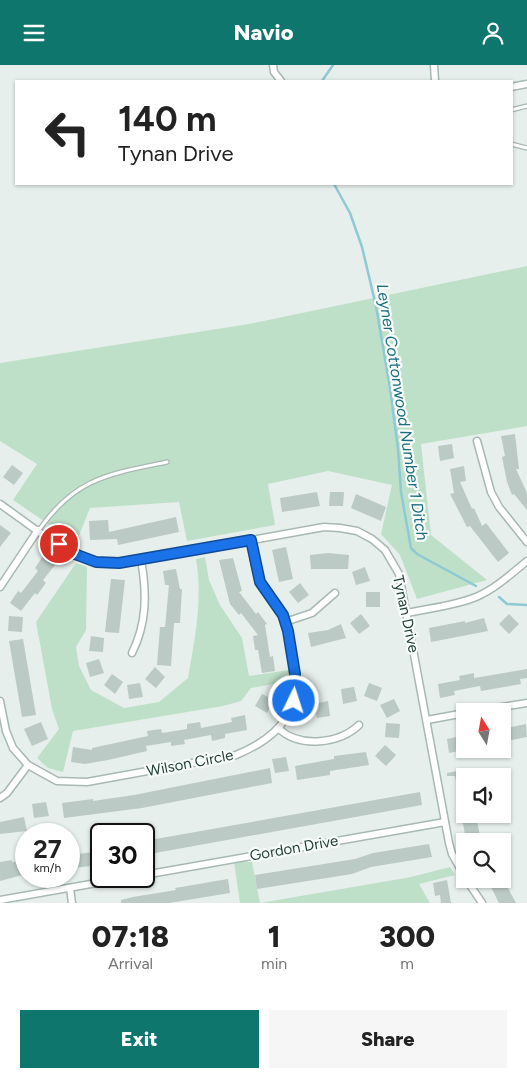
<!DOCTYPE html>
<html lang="en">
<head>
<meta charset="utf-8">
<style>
	body { margin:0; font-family:Figtree,sans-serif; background:#f6f6f6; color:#222; height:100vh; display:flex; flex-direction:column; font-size:19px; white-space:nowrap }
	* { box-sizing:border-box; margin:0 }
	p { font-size:16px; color:#767676 }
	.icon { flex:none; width:28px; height:28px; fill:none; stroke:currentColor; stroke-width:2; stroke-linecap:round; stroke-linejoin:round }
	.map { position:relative; height:838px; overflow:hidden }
	.panel { display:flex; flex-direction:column; background:#fff; flex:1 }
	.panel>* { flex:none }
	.top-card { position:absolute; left:15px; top:15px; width:498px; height:105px; border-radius:0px; box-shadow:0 1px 4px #0004; background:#fff; color:#222; overflow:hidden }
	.needle { width:32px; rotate:349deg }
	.buttons { position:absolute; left:456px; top:638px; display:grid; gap:10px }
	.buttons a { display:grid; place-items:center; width:55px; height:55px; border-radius:0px; background:#fff; box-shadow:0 1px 4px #0004; font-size:25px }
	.speed { position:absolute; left:15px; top:758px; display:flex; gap:10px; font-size:25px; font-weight:700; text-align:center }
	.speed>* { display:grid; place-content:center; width:65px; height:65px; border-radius:50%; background:#fff; box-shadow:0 1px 4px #0004; line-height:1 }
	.speed small { font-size:12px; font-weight:400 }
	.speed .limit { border:2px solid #111; border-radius:8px; background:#fff; color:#111 }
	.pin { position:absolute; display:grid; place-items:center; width:42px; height:42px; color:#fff; margin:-21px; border:2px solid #fff; border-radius:50%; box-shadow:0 1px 5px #0007 }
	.me { position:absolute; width:55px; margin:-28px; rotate:4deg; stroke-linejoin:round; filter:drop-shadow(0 0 4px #0008) }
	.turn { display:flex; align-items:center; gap:18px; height:105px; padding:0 20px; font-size:22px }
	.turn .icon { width:65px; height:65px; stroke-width:2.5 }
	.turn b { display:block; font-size:35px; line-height:42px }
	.eta { display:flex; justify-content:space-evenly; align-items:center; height:85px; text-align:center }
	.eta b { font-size:30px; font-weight:800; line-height:35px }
	.action { display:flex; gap:10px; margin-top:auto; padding:10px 20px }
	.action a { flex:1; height:58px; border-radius:0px; background:#0f766e; color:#fff; font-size:20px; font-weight:800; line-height:58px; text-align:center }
	.action a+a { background:#f6f6f6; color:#222 }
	header { display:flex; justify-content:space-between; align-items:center; height:65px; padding:0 20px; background:#0f766e; color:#fff; font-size:22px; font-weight:800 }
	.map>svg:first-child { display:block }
	.green { fill:#bfe0c8 }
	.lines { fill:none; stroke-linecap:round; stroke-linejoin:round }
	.stream { stroke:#8ec9d4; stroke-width:2.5 }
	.building { fill:#bbcac4 }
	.service-casing { stroke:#a8b8b2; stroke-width:5.5 }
	.minor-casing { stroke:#a8b8b2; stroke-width:9 }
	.service { stroke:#fff; stroke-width:3 }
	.minor { stroke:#fff; stroke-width:6 }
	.route-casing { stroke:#114b97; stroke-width:12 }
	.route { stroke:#1a73e8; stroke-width:9 }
	.labels { text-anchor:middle; stroke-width:4.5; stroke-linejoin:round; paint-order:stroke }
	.street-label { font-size:15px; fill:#24423a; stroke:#f7fbf9 }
	.water-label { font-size:16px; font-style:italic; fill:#1c6f80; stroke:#f7fbf9 }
</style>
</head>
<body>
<header><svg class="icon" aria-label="menu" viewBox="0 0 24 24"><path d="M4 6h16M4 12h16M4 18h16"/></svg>Navio<svg class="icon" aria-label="person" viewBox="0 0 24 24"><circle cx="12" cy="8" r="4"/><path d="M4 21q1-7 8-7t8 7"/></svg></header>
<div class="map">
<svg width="527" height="838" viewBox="0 0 527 838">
	<rect width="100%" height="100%" fill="#e6efeb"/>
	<g class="green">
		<polygon points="527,201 527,361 421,379 431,470 487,515 417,534 400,490 381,469 392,420 328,406 268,419 275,460 187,476 179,437 90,443 76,478 13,435 37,399 0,376 0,298 249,259"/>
		<path d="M 205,492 L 209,515 L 220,540 L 242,573 L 249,611 L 290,605 L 291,616 L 251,623 L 241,636 L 223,641 L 73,666 L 63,707 L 48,703 L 37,693 L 59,664 L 52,644 L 36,557 L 76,498 L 87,502 L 86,565 L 76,582 L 79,601 L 91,625 L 124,643 L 159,637 L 188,613 C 195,572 203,535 196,494 Z"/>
		<polygon points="252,797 260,838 411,812 450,802 455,810 419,819 430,838 240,838 234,797"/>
	</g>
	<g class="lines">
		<g class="stream">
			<polyline points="322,16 333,0"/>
			<polyline points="334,119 350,148 362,182 376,241 390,323 398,384 401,427 411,483 417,489 476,521"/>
			<polyline points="499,532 507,539 527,540"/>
		</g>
	</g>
	<g class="building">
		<polygon points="515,369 519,404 516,404 527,428 527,445 514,429 512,430 507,417 502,392 505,391 501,371"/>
		<polygon points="452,379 454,393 440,396 438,381"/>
		<polygon points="12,400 23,408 14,420 3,412"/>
		<polygon points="464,401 466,416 460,417 472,444 474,443 482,461 486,458 509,488 498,497 470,461 467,462 450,429 454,428 450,404"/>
		<polygon points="317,427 320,441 282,447 280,433"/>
		<polygon points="330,427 344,427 343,441 329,441"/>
		<polygon points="356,429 386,442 381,456 351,443"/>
		<polygon points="176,452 179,467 118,480 117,474 90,475 89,456 108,455 109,467"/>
		<polygon points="0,460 11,468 0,482"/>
		<polygon points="286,482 293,514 279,517 272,485"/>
		<polygon points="328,488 349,490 348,504 311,504 310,490"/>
		<polygon points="43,491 55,500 43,515 46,518 37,530 35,528 21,546 10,538 18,526 21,528 38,506 35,503"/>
		<polygon points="233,493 242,526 239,527 256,549 258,547 267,559 265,560 270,592 273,591 275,606 262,608 258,585 255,585 253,571 258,570 241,548 239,550 230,539 219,495"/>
		<polygon points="365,502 370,516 356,520 352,507"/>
		<polygon points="176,504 180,524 182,524 180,558 174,558 171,601 157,600 160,562 165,562 169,520 165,520 163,506"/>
		<polygon points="111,514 125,515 119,568 105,567"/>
		<polygon points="300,518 309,530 298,538 289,527"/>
		<rect x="366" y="527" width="14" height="15"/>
		<polygon points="361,549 370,561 359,569 350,558"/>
		<polygon points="509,549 519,559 509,569 499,559"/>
		<polygon points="9,551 23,552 22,567 8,566"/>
		<polygon points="484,553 488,566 431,577 429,563 465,556 465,558"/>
		<polygon points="341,559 346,573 311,582 308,568 328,565"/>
		<polygon points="91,571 104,573 103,587 89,586"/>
		<polygon points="23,574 36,650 22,652 9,576"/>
		<polygon points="99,594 104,608 90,612 86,598"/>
		<polygon points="155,602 165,612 156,623 145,614"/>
		<polygon points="527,604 527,613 520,614 521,619 481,626 480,621 454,626 455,630 440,633 438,619 460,615 459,611 474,608 474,613"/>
		<polygon points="112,609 123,617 115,629 104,620"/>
		<polygon points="140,618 143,632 129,634 127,620"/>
		<polygon points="369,618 382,623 377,636 364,631"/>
		<polygon points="354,622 357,636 343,639 341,624"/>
		<polygon points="262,629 274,635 267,648 255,641"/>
		<polygon points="394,634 400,646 387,653 380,640"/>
		<polygon points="328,636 330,651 317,653 314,639"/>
		<polygon points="245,650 247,665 225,669 225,673 212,676 211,670 184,675 185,679 171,681 171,677 146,681 147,686 108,695 85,699 71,697 73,682 92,685 92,683 148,671 147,666 161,664 162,668 187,664 187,659 200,657 201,663 232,657 231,653"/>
		<polygon points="41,657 48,674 32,681 24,664"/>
		<polygon points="386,658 400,659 399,673 385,672"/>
		<polygon points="526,659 527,672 502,677 502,664"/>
		<polygon points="461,671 464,685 449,688 447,674"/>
		<polygon points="385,680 396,690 386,701 375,691"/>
		<polygon points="366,687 369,700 330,706 330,710 297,715 295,701 334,694 334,691"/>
		<polygon points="286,692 289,706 275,708 272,694"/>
		<polygon points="270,703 272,718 142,743 64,753 62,738 93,734 93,736 134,730"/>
		<polygon points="468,704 470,711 465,711 465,748 462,748 455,711 447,711 447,708"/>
		<polygon points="420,727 422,740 144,790 144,778 150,775"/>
		<polygon points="46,737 49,751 34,753 32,739"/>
		<polygon points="24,752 27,766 0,769 0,757"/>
		<polygon points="477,756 481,776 466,776 463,758"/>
		<polygon points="429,779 432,792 371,802 352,809 257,824 255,810 355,794 373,788"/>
		<polygon points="101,786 101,800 72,803 70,790"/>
		<polygon points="12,795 12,797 26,795 26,809 0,816 0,797"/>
		<polygon points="228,814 230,828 169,838 121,838 121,835 133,832 176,825 175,823"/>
		<polygon points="487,814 503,814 516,838 499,838"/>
		<polygon points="447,815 451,838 441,838 440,830 435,831 433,818"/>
	</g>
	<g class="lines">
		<defs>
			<g id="service">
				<polyline points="511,45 527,41"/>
				<polyline points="511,79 527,83"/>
				<path d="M 39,465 C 75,413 109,409 167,397"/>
			</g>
			<g id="minor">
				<polyline points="273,0 274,7 281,16"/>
				<polyline points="434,0 435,16"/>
				<polyline points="511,22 527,19"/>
				<polyline points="477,376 491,427 499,442 527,477"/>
				<path d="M 0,439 C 29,459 61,487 95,497 C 110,501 127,497 141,495 L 324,462 L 340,463 L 357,466 L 372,474 L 385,485 L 399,509 L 449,778 L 452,789 L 465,812"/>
				<polyline points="0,522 38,465"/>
				<path d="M 407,548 C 430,543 454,541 476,532 C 495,524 511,509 527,496"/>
				<polyline points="285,557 312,548 335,528"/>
				<path d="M 132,588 C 147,558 147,528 141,495"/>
				<path d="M 0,636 L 6,666 L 13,683 L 28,700 L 57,716 L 87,717 L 236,690 C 284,670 301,645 292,592 C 290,579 289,564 283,551 C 278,538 266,529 260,516 C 254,504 253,488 251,475"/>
				<polyline points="477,646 527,638"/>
				<polyline points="427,655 465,648"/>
				<path d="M 279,664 C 300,683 339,679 359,660"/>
				<polyline points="0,733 7,728 28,700"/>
				<polyline points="144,810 445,757"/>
				<polyline points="466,814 482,838"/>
				<polyline points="70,823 72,838"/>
				<polyline points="0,835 136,811"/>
			</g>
		</defs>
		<use href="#service" class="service-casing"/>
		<use href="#minor" class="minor-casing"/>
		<use href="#service" class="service"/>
		<use href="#minor" class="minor"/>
	</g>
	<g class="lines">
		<defs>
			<polyline id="route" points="59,479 72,488 96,497 119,498 251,475 260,517 283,550 288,566 295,609 294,636"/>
		</defs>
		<use href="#route" class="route-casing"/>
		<use href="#route" class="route"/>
	</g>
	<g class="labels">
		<g class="street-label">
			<text transform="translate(406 549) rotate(78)" y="5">Tynan Drive</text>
			<text transform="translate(190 698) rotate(-11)" y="5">Wilson Circle</text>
			<text transform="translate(294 783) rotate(-10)" y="5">Gordon Drive</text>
		</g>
		<g class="water-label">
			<text transform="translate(403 347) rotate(81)" y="6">Leyner Cottonwood Number 1 Ditch</text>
		</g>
	</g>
</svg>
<div class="buttons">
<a><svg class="needle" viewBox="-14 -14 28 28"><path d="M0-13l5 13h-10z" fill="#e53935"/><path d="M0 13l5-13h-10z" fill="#767676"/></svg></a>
<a><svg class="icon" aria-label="sound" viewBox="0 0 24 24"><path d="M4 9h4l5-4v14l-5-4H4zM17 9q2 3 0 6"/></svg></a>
<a><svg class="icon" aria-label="search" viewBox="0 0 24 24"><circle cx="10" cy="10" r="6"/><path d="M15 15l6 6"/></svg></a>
</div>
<div class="speed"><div>27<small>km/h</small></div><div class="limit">30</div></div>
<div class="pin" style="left:59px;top:479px;background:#d93025"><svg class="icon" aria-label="arrive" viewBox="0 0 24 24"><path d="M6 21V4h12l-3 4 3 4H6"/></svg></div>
<svg class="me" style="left:294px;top:636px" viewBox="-20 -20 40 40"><circle r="17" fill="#1a73e8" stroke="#fff" stroke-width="3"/><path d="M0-11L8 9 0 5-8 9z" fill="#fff"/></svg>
<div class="top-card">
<div class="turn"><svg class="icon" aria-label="left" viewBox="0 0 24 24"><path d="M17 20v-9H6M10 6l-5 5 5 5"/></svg><div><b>140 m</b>Tynan Drive</div></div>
</div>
</div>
<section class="panel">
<div class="eta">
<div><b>07:18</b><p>Arrival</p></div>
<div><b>1</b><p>min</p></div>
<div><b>300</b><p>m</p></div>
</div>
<div class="action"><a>Exit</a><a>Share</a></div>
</section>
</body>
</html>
